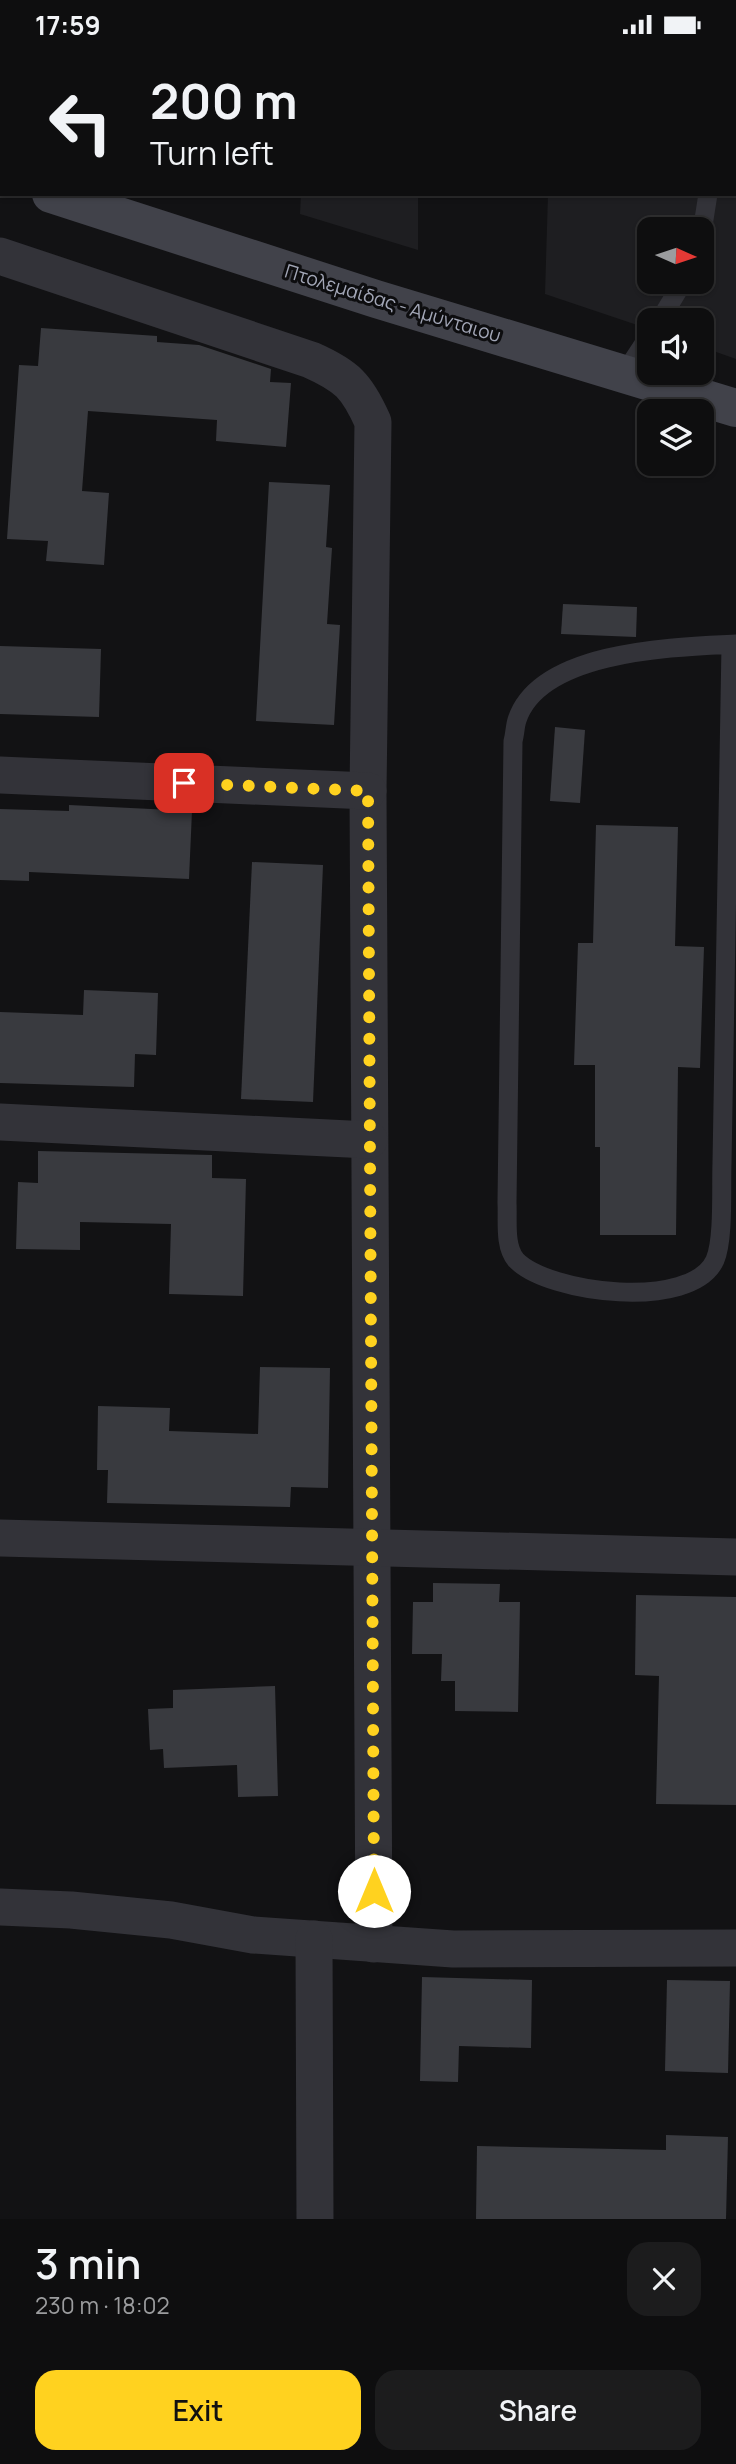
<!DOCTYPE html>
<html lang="en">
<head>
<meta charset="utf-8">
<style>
	body { margin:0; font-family:Manrope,sans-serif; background:#1c1c1d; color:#f1f3f6; height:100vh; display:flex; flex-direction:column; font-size:26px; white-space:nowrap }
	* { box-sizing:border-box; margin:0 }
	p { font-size:23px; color:#9b9c9e }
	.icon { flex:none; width:38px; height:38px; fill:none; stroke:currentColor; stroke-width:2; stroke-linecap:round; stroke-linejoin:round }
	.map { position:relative; height:2170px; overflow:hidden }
	.details { display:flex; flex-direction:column; background:#0e0e0f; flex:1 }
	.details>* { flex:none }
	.top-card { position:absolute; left:0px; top:0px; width:737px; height:147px; box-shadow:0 2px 5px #0004,0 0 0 2px #2e2e2f; background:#0e0e0f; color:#f1f3f6; overflow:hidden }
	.needle { width:46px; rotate:93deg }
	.fabs { position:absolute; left:637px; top:168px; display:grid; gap:14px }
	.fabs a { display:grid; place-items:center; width:77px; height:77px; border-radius:14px; background:#0e0e0f; box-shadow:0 2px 5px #0004,0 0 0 2px #2e2e2f; font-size:35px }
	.pin { position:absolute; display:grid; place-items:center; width:60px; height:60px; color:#fff; margin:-30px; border-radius:14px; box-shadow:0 4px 10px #0006 }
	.me { position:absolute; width:77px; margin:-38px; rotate:0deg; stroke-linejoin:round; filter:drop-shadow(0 0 5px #0008) }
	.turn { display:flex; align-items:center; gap:24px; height:147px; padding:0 35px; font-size:32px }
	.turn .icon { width:91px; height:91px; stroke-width:2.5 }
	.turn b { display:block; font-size:49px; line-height:60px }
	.round { display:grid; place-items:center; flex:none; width:74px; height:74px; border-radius:21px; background:#1c1c1d }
	.summary { display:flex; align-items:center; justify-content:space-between; height:119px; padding:0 35px }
	h1 { font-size:42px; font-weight:600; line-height:52px }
	.cta { display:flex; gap:14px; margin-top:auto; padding:14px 35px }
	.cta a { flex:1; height:80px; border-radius:21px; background:#ffd21f; color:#111; font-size:28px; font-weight:600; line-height:80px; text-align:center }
	.cta a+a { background:#1c1c1d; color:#f1f3f6 }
	.status { display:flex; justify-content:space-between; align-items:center; height:49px; padding:0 35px; background:#0e0e0f; direction:ltr }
	.status svg { height:19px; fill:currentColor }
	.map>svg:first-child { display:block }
	.built { fill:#1e1e21; fill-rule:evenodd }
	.building { fill:#393a3f }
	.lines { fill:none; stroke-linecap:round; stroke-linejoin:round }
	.lane { stroke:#333339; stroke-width:19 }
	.street { stroke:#333339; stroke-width:37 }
	.secondary { stroke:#41424a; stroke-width:38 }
	.route { stroke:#ffd21f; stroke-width:12; stroke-dasharray:0 21.6 }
	.labels { text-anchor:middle; stroke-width:6; stroke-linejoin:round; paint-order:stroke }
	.street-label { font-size:19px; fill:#a2a6b6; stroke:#0d0d0f }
</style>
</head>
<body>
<div class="status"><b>17:59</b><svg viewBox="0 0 49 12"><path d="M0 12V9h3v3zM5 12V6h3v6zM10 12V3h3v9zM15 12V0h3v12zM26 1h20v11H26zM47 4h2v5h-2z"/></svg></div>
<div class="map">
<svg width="736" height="2170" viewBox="0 0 736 2170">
	<rect width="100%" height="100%" fill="#121214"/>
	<g class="built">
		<path d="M 552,0 L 736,0 L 736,310 L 702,298 L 702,271 L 649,271 L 649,280 L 545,245 L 548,145 L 735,145 L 735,2 ZM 649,180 L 702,180 L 702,233 L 649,233 Z"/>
		<polygon points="301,145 418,145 418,201 300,165"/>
	</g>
	<g class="building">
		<polygon points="41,279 157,287 157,293 199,296 271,320 270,333 291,334 286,398 216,392 217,371 88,362 82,442 109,444 104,516 46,512 48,492 7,490 19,316 38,317"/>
		<polygon points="269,433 330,436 326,498 332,499 327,575 340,576 334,676 256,672"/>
		<polygon points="563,555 637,558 636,588 561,585"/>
		<polygon points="0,597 101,600 99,668 0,665"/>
		<polygon points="555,678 585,681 580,754 550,752"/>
		<polygon points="69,756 192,762 189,830 29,823 29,832 0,831 0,760 69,762"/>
		<polygon points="596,776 678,778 675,897 704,898 700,1019 678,1018 676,1186 600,1186 600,1098 595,1098 595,1016 574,1016 578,894 593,894"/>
		<polygon points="252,813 323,816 313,1053 241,1050"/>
		<polygon points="84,941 158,944 156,1006 135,1005 134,1038 0,1034 0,963 83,966"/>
		<polygon points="38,1102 212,1106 212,1129 246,1130 243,1247 169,1245 171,1175 80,1173 80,1201 16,1200 18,1133 38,1134"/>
		<polygon points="260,1318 330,1319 328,1439 291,1438 290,1458 107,1454 108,1421 97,1421 98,1357 170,1359 169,1382 258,1385"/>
		<polygon points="433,1534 500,1535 499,1553 520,1553 518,1663 455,1662 455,1632 441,1632 442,1605 412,1605 413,1553 433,1553"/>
		<polygon points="636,1546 736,1548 736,1756 656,1755 659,1627 635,1626"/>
		<polygon points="275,1637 278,1747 238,1748 237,1716 164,1719 163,1700 150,1701 148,1660 173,1659 173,1641"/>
		<polygon points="422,1928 532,1931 531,1999 459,1997 458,2033 420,2032"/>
		<polygon points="667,1931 730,1932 728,2024 665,2022"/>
		<polygon points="666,2086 728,2088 726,2170 476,2170 477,2097 666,2101"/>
	</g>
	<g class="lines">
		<g class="lane">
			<polyline points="720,2 720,0"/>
			<polyline points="702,183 708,145"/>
			<polyline points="660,271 683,233"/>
			<polyline points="624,325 649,287"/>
			<path d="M 731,596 L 722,1114 C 721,1138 724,1190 715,1211 C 692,1262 549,1245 516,1211 C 504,1197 508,1171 507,1154 L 513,692 C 515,685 515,677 517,671 C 540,601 676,598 736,595"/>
		</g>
		<g class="street">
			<path d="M 0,207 L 311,311 C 347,327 357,337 373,373 L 368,742 L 374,1895"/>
			<polyline points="0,726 368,742"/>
			<polyline points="0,1073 369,1091"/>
			<polyline points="0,1489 736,1508"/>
			<polyline points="0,1858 71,1861 171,1871 253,1886 453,1900 736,1899"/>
			<polyline points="314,1890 315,2170"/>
		</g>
		<g class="secondary">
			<polyline points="0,129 2,129"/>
			<polyline points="51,145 376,250 736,359"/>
		</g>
	</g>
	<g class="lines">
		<polyline class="route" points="184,734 368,742 374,1842"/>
	</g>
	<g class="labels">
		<g class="street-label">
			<text transform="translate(393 254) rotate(17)" y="7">Πτολεμαίδας - Αμύνταιου</text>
		</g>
	</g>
</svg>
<div class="fabs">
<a><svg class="needle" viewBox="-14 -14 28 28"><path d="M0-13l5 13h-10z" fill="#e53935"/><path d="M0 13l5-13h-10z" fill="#9b9c9e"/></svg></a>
<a><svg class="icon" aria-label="sound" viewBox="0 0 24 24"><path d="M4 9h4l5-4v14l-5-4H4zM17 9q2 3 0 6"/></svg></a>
<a><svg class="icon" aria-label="layers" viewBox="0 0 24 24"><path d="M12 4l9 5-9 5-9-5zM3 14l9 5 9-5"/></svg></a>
</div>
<div class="pin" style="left:184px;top:734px;background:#d93025"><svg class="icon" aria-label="arrive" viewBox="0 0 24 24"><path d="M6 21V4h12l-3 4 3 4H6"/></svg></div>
<svg class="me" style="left:374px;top:1842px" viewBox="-20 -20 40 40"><circle r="19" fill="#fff"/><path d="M0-13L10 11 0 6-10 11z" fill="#ffd21f"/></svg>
<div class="top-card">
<div class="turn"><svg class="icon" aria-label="left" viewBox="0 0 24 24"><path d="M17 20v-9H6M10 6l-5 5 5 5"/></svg><div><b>200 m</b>Turn left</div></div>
</div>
</div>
<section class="details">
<div class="summary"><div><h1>3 min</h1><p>230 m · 18:02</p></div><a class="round"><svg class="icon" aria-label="close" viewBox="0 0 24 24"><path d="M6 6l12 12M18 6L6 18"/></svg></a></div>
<div class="cta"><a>Exit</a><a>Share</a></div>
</section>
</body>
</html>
